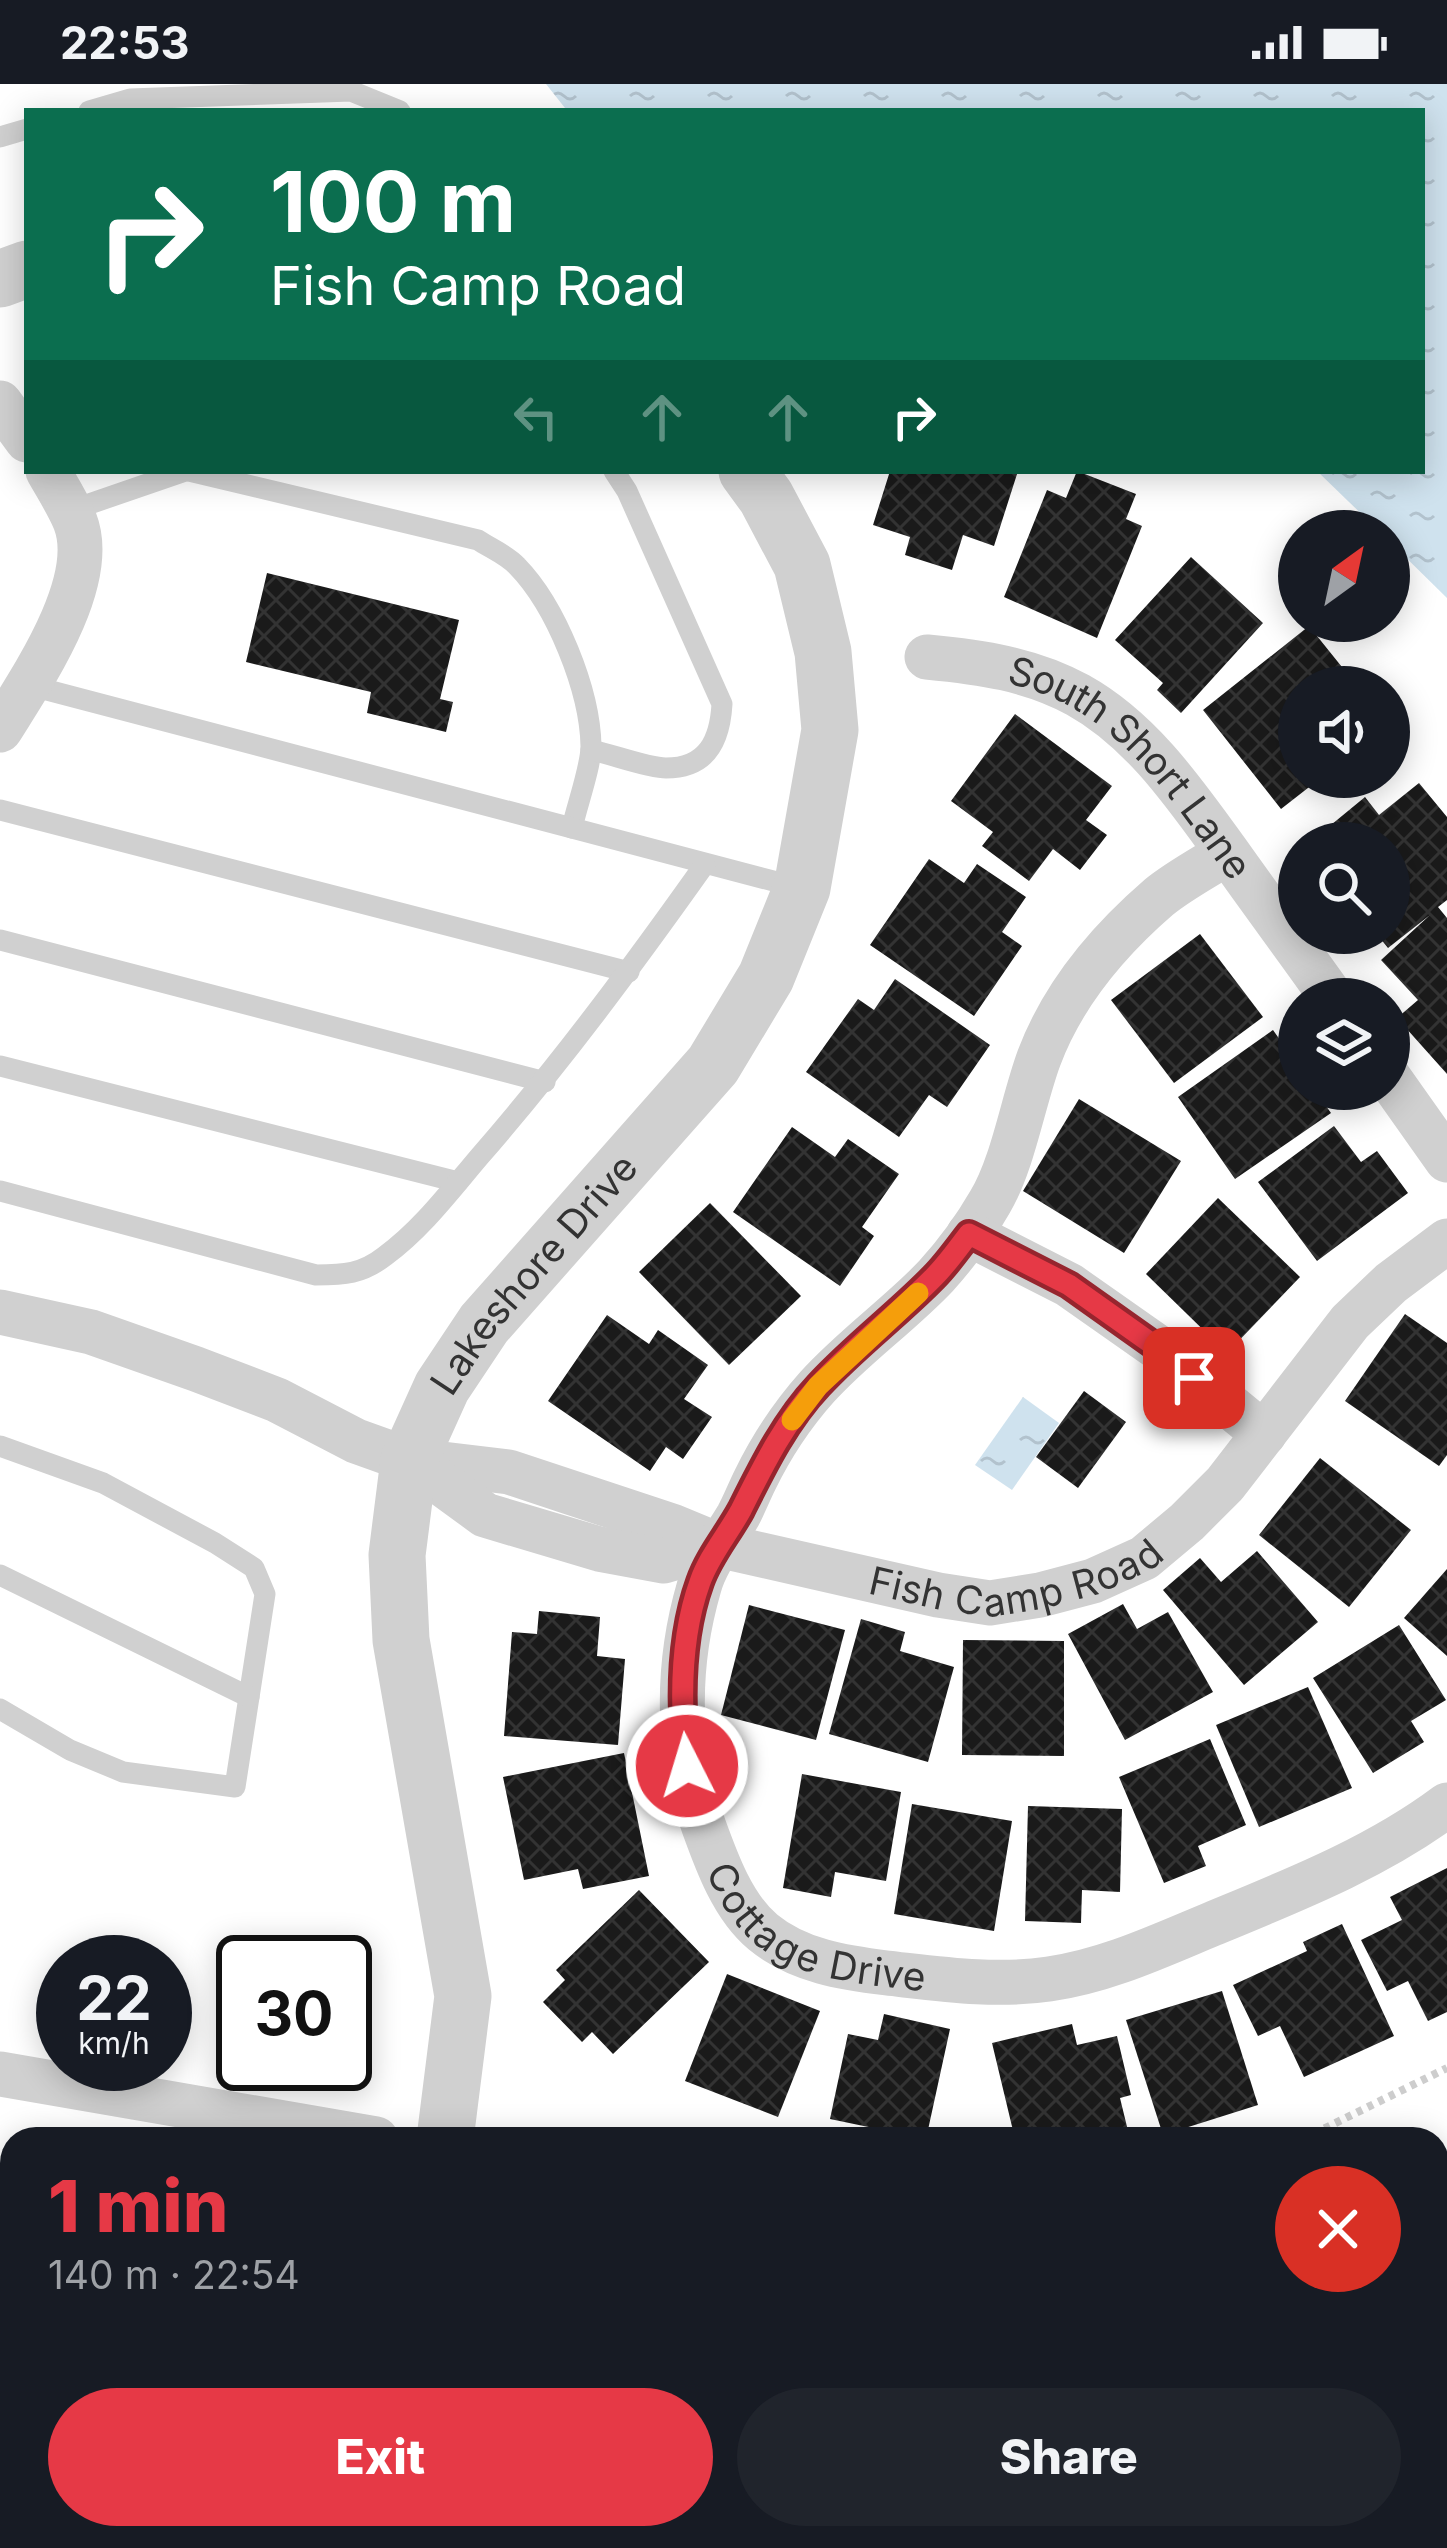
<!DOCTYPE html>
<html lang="en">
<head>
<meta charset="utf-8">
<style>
	body { margin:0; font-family:Inter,sans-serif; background:#20242c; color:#f1f3f6; height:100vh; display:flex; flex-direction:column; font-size:45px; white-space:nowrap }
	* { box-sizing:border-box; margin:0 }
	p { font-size:39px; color:#9ea1a6 }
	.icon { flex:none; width:66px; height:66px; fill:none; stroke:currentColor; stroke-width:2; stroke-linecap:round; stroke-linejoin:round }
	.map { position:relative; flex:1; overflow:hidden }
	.details { position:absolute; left:0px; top:2043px; width:1449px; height:423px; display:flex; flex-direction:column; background:#171b24; border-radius:36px 36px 0 0; box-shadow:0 6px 30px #0003 }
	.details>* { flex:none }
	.guide { position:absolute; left:24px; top:24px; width:1401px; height:366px; border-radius:0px; box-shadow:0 6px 30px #0003; background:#0b6e4f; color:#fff; overflow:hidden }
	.needle { width:78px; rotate:33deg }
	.tools { position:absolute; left:1278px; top:426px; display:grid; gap:24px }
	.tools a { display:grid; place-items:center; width:132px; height:132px; border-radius:50%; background:#171b24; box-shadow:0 6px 30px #0003; font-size:60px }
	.speed { position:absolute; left:36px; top:1851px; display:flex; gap:24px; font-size:60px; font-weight:700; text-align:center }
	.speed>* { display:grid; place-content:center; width:156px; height:156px; border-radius:50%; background:#171b24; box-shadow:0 6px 30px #0003; line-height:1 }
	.speed small { font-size:30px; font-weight:400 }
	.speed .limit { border:6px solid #111; border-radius:18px; background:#fff; color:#111 }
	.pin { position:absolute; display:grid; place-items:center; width:102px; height:102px; color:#fff; margin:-51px; border-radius:24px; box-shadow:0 6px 18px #0006 }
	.me { position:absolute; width:132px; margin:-66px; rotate:355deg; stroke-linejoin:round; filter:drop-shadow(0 0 9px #0008) }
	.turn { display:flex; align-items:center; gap:42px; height:252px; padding:0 48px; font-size:54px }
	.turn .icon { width:156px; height:156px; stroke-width:2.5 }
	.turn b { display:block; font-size:84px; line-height:102px }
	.lanes { display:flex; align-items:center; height:114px; padding:0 48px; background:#0003; justify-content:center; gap:60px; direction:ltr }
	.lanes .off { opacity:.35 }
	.round { display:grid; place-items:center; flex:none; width:126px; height:126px; border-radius:63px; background:#20242c }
	.summary { display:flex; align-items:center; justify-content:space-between; height:204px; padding:0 48px }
	h1 { font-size:72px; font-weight:800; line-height:90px; color:#e63946 }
	.cta { display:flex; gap:24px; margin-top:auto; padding:24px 48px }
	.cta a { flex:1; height:138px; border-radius:72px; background:#e63946; color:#fff; font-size:48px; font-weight:800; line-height:138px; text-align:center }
	.cta a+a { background:#20242c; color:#f1f3f6 }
	.status { display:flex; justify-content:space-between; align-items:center; height:84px; padding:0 60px; background:#171b24; direction:ltr }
	.status svg { height:33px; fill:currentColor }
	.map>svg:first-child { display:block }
	.water { fill:url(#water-ripples) }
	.building { fill:url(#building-cross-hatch) }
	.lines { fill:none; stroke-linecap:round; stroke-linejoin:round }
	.path { stroke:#cdcdcd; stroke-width:8; stroke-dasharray:6 6; stroke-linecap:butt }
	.service { stroke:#d0d0d0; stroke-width:21 }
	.minor { stroke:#d0d0d0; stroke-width:45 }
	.tertiary { stroke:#d0d0d0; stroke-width:57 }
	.route-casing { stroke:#96252e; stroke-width:30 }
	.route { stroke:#e63946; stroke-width:21 }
	.slow { stroke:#f59e0b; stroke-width:21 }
	.labels { text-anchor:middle; stroke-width:12; stroke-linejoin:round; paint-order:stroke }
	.street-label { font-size:39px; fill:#333; stroke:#fff }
</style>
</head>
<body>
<div class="status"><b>22:53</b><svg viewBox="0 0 49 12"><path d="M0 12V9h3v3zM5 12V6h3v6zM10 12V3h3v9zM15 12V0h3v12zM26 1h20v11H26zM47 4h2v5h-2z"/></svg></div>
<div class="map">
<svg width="1447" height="2464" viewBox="0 0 1447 2464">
	<defs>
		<pattern id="water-ripples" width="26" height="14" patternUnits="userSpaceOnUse" patternTransform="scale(3)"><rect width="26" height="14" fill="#cfe2ee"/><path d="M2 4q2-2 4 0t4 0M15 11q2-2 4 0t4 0" fill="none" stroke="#b2c2cd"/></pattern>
		<pattern id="building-cross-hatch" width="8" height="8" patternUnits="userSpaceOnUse" patternTransform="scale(3)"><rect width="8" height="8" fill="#1a1a1a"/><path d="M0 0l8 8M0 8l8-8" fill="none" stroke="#333"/></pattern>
	</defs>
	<rect width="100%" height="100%" fill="#fff"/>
	<g class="water">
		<polygon points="546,0 1447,0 1447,514 1389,457 1389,447 1379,447 1317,387 1422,387 1422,27 658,27 565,24"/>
		<polygon points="1023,1313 1059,1339 1012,1406 975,1381"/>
	</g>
	<g class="building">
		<polygon points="890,387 1018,387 994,462 963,451 952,486 905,471 910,453 873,441"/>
		<polygon points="1077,387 1136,410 1126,435 1142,442 1097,554 1004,513 1047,406 1066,414"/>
		<polygon points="1191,473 1263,539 1181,629 1157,606 1163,599 1115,556"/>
		<polygon points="267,489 459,536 440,615 453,618 446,648 367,629 371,608 246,578"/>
		<polygon points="1309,542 1358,603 1299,603 1299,693 1322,693 1281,725 1203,626"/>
		<polygon points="1015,630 1112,702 1086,736 1107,751 1080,786 1053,765 1029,797 982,762 993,748 951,717"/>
		<polygon points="1419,699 1447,733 1447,816 1438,823 1447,834 1447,990 1397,934 1418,916 1381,876 1430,831 1388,864 1376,849 1389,849 1389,759 1327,759 1320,750 1365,713 1379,731"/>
		<polygon points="929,775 964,799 977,780 1026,813 1002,848 1022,862 974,932 870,861"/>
		<polygon points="1200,850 1263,933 1174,999 1111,916"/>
		<polygon points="895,895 990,961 947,1023 929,1011 899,1053 806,988 858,915 874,926"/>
		<polygon points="1273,946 1299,983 1299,1005 1314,1005 1331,1029 1235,1095 1178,1013"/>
		<polygon points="1079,1015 1181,1077 1124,1169 1023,1107"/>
		<polygon points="1334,1042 1361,1078 1377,1067 1408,1109 1317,1177 1258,1098"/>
		<polygon points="792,1043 835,1073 848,1055 899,1090 862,1143 874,1152 840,1202 733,1128"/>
		<polygon points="1218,1114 1300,1193 1227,1269 1146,1190"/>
		<polygon points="710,1119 801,1212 729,1281 639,1188"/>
		<polygon points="1405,1230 1447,1259 1447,1371 1439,1382 1345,1317"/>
		<polygon points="607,1231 649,1260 658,1246 708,1281 684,1315 712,1333 683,1375 666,1363 650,1387 548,1317"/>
		<polygon points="1084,1307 1126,1338 1078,1404 1036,1373"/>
		<polygon points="1320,1374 1411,1446 1349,1523 1259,1451"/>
		<polygon points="1257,1467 1318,1538 1244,1601 1163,1506 1200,1474 1221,1498"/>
		<polygon points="1447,1485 1447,1572 1404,1534"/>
		<polygon points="1123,1520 1137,1545 1168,1528 1213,1608 1125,1656 1068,1550"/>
		<polygon points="749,1521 845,1546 816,1656 721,1631"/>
		<polygon points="539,1527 600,1533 597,1572 625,1575 618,1661 504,1652 512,1548 537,1550"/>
		<polygon points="861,1535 905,1548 900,1567 954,1583 928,1678 829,1650"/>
		<polygon points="1399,1541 1446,1616 1411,1637 1424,1658 1373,1689 1313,1594"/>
		<polygon points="963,1556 1064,1557 1064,1672 962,1671"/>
		<polygon points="1308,1603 1352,1704 1259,1743 1216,1641"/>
		<polygon points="1210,1655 1246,1741 1198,1762 1206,1782 1164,1799 1119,1693"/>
		<polygon points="624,1669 649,1792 583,1805 578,1785 524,1796 503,1693"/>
		<polygon points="802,1690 901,1708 886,1797 835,1788 831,1813 783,1804"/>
		<polygon points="912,1720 1012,1737 994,1847 894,1830"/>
		<polygon points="1028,1722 1122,1725 1120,1808 1082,1806 1081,1839 1025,1837"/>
		<polygon points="1447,1784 1447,1928 1428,1937 1408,1897 1387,1907 1361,1856 1402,1836 1390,1813"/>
		<polygon points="639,1806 709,1878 613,1970 592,1948 582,1958 543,1918 565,1896 556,1886"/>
		<polygon points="1342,1840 1394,1952 1304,1993 1280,1942 1258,1952 1233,1901 1307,1867 1303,1858"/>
		<polygon points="727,1890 820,1927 778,2033 685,1997"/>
		<polygon points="1222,1907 1258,2021 1163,2051 1126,1936"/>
		<polygon points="884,1930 950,1945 926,2055 830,2035 848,1950 878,1956"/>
		<polygon points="1072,1940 1077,1961 1117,1952 1131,2011 1120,2014 1130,2055 1015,2055 992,1959"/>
	</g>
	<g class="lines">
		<g class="path">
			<polyline points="1303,2055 1447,1984"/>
			<polyline points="1312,2454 1322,2464"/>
		</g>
		<g class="service">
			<polyline points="89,27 130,15 351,7 400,27"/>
			<polyline points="0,53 27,45"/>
			<path d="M 189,387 L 478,456 C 490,464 507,471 517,482 C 556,522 590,606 591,662 C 591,683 577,721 572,744"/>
			<polyline points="69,427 185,387"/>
			<polyline points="28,601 800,804"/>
			<path d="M 591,666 C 611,670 648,684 666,684 C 708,684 720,655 722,620 L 627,407 L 614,387"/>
			<polyline points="0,726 629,888"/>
			<polyline points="0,856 545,998"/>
			<polyline points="0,982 458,1098"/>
			<path d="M 0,1107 L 316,1191 C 344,1191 362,1190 385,1172 C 422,1145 451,1106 480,1072 C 561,979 634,880 705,780"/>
			<polyline points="0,1362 103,1399 215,1459 254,1484 265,1510 235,1703 123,1688 70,1666 0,1625"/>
			<polyline points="0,1491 249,1613"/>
			<polyline points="0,2260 12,2262"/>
			<polyline points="1008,2454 1057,2464"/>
			<polyline points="173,2464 174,2454"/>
		</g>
		<g class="minor">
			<polyline points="0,319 27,356"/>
			<path id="s1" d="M 927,573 C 980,578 1031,585 1078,611 C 1143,647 1187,713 1230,772 C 1264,820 1299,867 1333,915"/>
			<path d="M 0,646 C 31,596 99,498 75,437 C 68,420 57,403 48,387"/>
			<path id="s2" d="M 1227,769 C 1205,783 1180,796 1159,813 C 1108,857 1063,910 1039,974 C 1023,1017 1013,1080 990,1118 C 975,1144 956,1170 936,1192 C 899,1231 853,1263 817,1303 C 793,1330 771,1363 755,1396 C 749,1408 744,1421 738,1432 C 724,1456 706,1477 699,1503 C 676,1582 676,1666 704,1743 C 717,1779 733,1823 763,1848 C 798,1877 845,1884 887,1889 C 941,1895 995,1903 1049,1895 C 1106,1887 1159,1862 1212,1840 C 1294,1806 1376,1774 1447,1721"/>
			<polyline points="1389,994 1447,1076"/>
			<polyline points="969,1150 1069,1201 1163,1267 1264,1350"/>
			<path id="s3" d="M 0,1228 L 91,1248 L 196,1285 L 277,1316 L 356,1357 L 409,1376 L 509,1388 L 672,1442 L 718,1461 L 938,1511 L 990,1519 L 1040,1511 L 1093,1497 L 1144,1474 L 1187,1438 L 1225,1400 L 1350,1238 L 1391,1199 L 1447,1157"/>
			<polyline points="411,1377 485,1431 599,1465 664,1477 718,1461"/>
			<polyline points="0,1990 376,2055"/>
		</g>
		<g class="tertiary">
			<polyline points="0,195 27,185"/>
			<path id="s4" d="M 445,2055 L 463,1912 L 401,1556 L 397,1471 L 409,1376 L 442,1303 L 484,1240 L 713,981 L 766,893 L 802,804 L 830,646 L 823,568 L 802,481 L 766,413 L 747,387"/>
			<polyline points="1437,2212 1447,2212"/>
			<polyline points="1437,2298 1447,2304"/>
			<polyline points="356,2464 359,2454"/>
		</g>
	</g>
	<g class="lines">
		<defs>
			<path id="route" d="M 687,1682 C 680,1622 679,1556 700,1498 C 709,1472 728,1450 741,1426 C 763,1382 785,1337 819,1301 C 855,1262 898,1230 934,1193 C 947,1180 958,1164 969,1150 L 1069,1201 L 1162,1267 L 1194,1294"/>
		</defs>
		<use href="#route" class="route-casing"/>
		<use href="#route" class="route"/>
		<polyline class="slow" points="792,1336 818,1302 918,1209"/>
	</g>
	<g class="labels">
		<g class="street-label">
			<text dy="14" stroke="none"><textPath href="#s1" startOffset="243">South Short Lane</textPath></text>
			<text dy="14" stroke="none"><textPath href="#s4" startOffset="912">Lakeshore Drive</textPath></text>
			<text dy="14" stroke="none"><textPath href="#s3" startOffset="1065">Fish Camp Road</textPath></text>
			<text dy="14" stroke="none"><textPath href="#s2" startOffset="1335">Cottage Drive</textPath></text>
		</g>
	</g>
</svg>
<div class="tools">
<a><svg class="needle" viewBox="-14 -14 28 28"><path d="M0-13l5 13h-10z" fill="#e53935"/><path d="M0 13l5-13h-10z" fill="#9ea1a6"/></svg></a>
<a><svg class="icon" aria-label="sound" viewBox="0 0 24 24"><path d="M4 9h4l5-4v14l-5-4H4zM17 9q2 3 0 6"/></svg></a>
<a><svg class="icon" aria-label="search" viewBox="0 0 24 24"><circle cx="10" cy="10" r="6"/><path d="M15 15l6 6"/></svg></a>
<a><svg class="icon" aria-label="layers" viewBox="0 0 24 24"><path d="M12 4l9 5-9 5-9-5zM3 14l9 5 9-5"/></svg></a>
</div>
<div class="speed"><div>22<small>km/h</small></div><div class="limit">30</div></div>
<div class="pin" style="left:1194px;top:1294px;background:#d93025"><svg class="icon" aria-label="arrive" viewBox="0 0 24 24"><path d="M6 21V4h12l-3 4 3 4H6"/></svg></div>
<svg class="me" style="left:687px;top:1682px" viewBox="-20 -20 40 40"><circle r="17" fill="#e63946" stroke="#fff" stroke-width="3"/><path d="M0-11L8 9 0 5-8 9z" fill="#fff"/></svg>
<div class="guide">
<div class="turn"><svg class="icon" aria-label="right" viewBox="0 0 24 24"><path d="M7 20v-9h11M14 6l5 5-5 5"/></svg><div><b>100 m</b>Fish Camp Road</div></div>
<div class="lanes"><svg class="icon off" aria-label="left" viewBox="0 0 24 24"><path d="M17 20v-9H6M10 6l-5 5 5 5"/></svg><svg class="icon off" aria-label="ahead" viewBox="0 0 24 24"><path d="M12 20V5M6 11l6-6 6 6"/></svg><svg class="icon off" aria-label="ahead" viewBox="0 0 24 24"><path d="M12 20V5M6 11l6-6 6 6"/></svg><svg class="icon" aria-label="right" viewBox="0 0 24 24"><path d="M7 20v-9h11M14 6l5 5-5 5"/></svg></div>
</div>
<section class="details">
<div class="summary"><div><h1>1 min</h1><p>140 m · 22:54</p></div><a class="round" style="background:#d93025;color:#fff"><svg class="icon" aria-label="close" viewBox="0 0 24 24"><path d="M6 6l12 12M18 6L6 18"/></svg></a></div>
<div class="cta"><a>Exit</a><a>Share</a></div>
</section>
</div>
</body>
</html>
